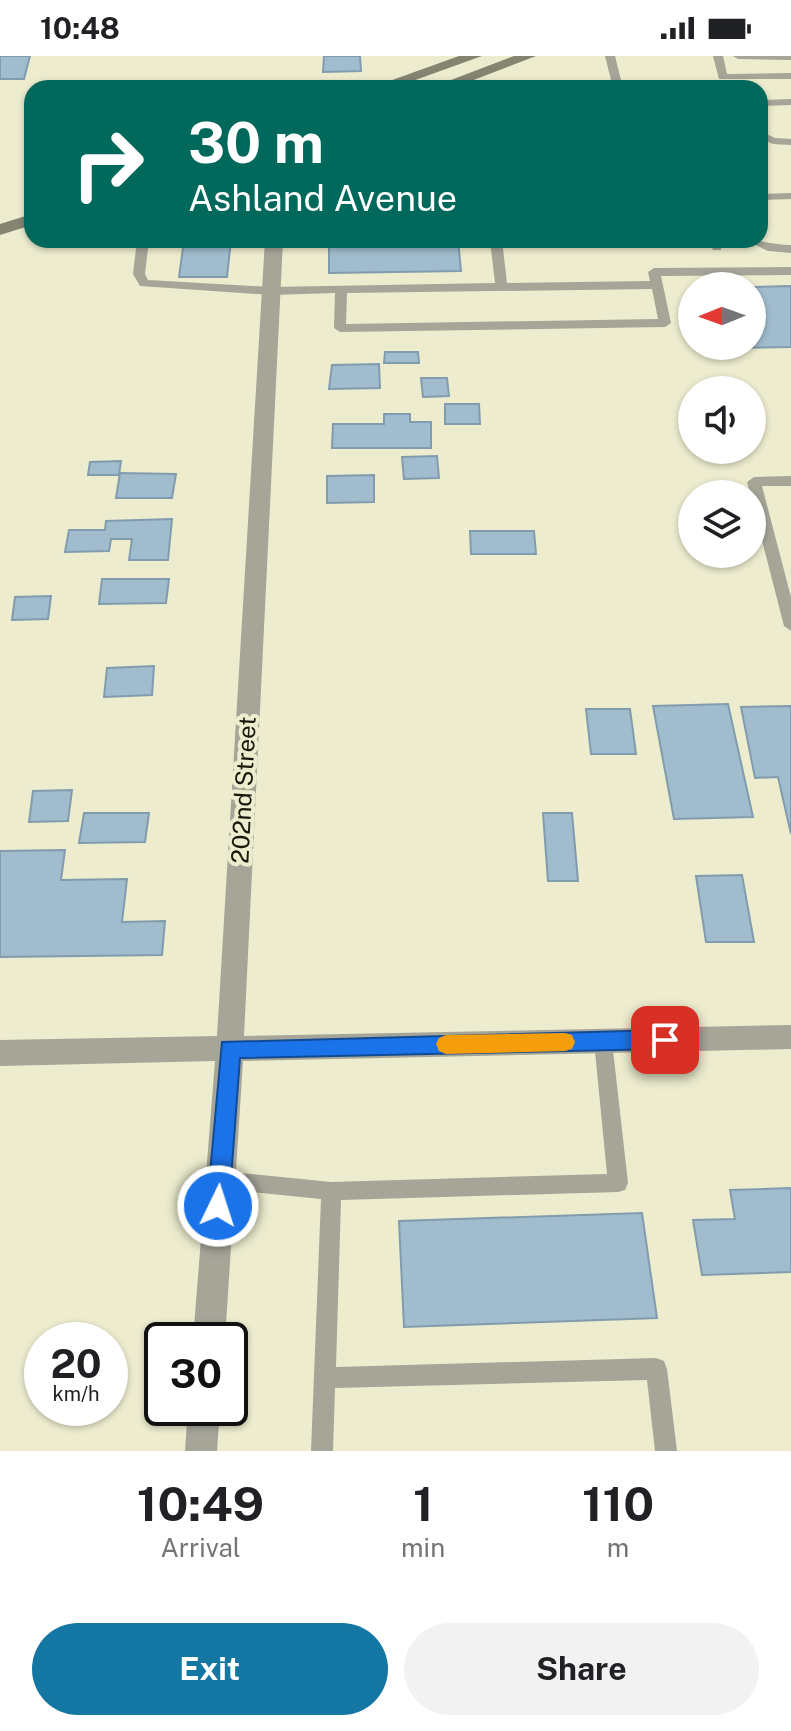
<!DOCTYPE html>
<html lang="en">
<head>
<meta charset="utf-8">
<style>
	body { margin:0; font-family:"Public Sans",sans-serif; background:#f2f2f2; color:#202124; height:100vh; display:flex; flex-direction:column; font-size:30px; white-space:nowrap }
	* { box-sizing:border-box; margin:0 }
	p { font-size:26px; color:#757577 }
	.icon { flex:none; width:44px; height:44px; fill:none; stroke:currentColor; stroke-width:2; stroke-linecap:round; stroke-linejoin:round }
	.map { position:relative; height:1395px; overflow:hidden }
	.panel { display:flex; flex-direction:column; background:#fff; flex:1 }
	.panel>* { flex:none }
	.banner { position:absolute; left:24px; top:24px; width:744px; height:168px; border-radius:24px; box-shadow:0 2px 6px #0004; background:#00695c; color:#fff; overflow:hidden }
	.needle { width:52px; rotate:269deg }
	.controls { position:absolute; left:678px; top:216px; display:grid; gap:16px }
	.controls a { display:grid; place-items:center; width:88px; height:88px; border-radius:50%; background:#fff; box-shadow:0 2px 6px #0004; font-size:40px }
	.speed { position:absolute; left:24px; top:1266px; display:flex; gap:16px; font-size:40px; font-weight:700; text-align:center }
	.speed>* { display:grid; place-content:center; width:104px; height:104px; border-radius:50%; background:#fff; box-shadow:0 2px 6px #0004; line-height:1 }
	.speed small { font-size:20px; font-weight:400 }
	.speed .limit { border:4px solid #111; border-radius:12px; background:#fff; color:#111 }
	.pin { position:absolute; display:grid; place-items:center; width:68px; height:68px; color:#fff; margin:-34px; border-radius:16px; box-shadow:0 4px 12px #0006 }
	.me { position:absolute; width:88px; margin:-44px; rotate:4deg; stroke-linejoin:round; filter:drop-shadow(0 0 6px #0008) }
	.turn { display:flex; align-items:center; gap:28px; height:168px; padding:0 32px; font-size:36px }
	.turn .icon { width:104px; height:104px; stroke-width:2.5 }
	.turn b { display:block; font-size:56px; line-height:68px }
	.eta { display:flex; justify-content:space-evenly; align-items:center; height:136px; text-align:center }
	.eta b { font-size:48px; font-weight:700; line-height:56px }
	.cta { display:flex; gap:16px; margin-top:auto; padding:16px 32px }
	.cta a { flex:1; height:92px; border-radius:48px; background:#1476a2; color:#fff; font-size:32px; font-weight:700; line-height:92px; text-align:center }
	.cta a+a { background:#f2f2f2; color:#202124 }
	.status { display:flex; justify-content:space-between; align-items:center; height:56px; padding:0 40px; background:#fff; direction:ltr }
	.status svg { height:22px; fill:currentColor }
	.map>svg:first-child { display:block }
	.building { fill:#a0bccd; stroke:#819cad; stroke-width:2 }
	.lines { fill:none; stroke-linecap:round; stroke-linejoin:round }
	.lane { fill:#a5a598; fill-rule:evenodd }
	.street { fill:#a5a598; fill-rule:evenodd }
	.secondary { fill:#848471; fill-rule:evenodd }
	.route { fill:#1a73e8; stroke:#114b97; stroke-width:2 }
	.slow { fill:#f59e0b }
	.labels { text-anchor:middle; stroke-width:8; stroke-linejoin:round; paint-order:stroke }
	.street-label { font-size:24px; fill:#18180d; stroke:#edecce }
</style>
</head>
<body>
<div class="status"><b>10:48</b><svg viewBox="0 0 49 12"><path d="M0 12V9h3v3zM5 12V6h3v6zM10 12V3h3v9zM15 12V0h3v12zM26 1h20v11H26zM47 4h2v5h-2z"/></svg></div>
<div class="map">
<svg width="791" height="1395" viewBox="0 0 791 1395">
	<rect width="100%" height="100%" fill="#edecce"/>
	<g class="building">
		<polygon points="0,0 30,0 24,23 0,23"/>
		<polygon points="324,0 360,0 361,15 323,16"/>
		<polygon points="184,184 231,184 227,221 179,221"/>
		<polygon points="329,184 458,184 461,215 329,217"/>
		<polygon points="791,230 791,291 723,292 752,290 752,231"/>
		<polygon points="385,296 418,296 419,307 384,307"/>
		<polygon points="379,308 380,332 329,333 332,309"/>
		<polygon points="421,322 447,322 449,340 423,341"/>
		<polygon points="445,348 479,348 480,368 445,368"/>
		<polygon points="384,358 410,358 410,366 431,366 431,392 332,392 333,368 384,368"/>
		<polygon points="437,400 439,422 404,423 402,401"/>
		<polygon points="121,405 119,419 88,419 90,406"/>
		<polygon points="120,417 176,418 172,442 116,442"/>
		<polygon points="374,419 374,446 327,447 327,420"/>
		<polygon points="172,463 168,504 129,504 132,483 111,483 109,495 65,496 69,474 105,474 106,465"/>
		<polygon points="470,475 534,475 536,498 471,498"/>
		<polygon points="102,523 169,523 166,547 99,548"/>
		<polygon points="51,540 48,563 12,564 15,541"/>
		<polygon points="154,610 152,639 104,641 107,612"/>
		<polygon points="728,648 753,761 674,763 653,650"/>
		<polygon points="791,650 791,778 778,721 755,722 741,651"/>
		<polygon points="586,653 630,653 636,698 591,698"/>
		<polygon points="72,734 68,765 29,766 33,735"/>
		<polygon points="84,757 149,757 145,786 79,787"/>
		<polygon points="543,757 572,757 578,825 548,825"/>
		<polygon points="65,794 61,824 127,823 122,866 165,865 162,899 0,901 0,795"/>
		<polygon points="742,819 754,886 706,886 696,820"/>
		<polygon points="791,1132 791,1216 702,1219 693,1164 735,1163 730,1134"/>
		<polygon points="642,1157 657,1262 404,1271 399,1165"/>
	</g>
	<g class="lines">
		<g class="lane">
			<polygon points="605,0 615,0 623,32 613,32"/>
			<polygon points="713,0 723,0 727,18 791,17 791,23 719,23"/>
			<polygon points="733,0 791,0 791,4 738,3"/>
			<polygon points="791,43 791,49 760,50 760,44"/>
			<polygon points="760,75 775,82 791,83 791,89 773,88 760,82"/>
			<polygon points="791,137 791,143 760,144 760,138"/>
			<path d="M 137,184 L 149,184 L 145,218 L 148,224 L 271,231 L 495,227 L 490,184 L 502,184 L 507,227 L 650,225 L 648,216 L 654,212 L 791,211 L 791,219 L 661,220 L 671,267 L 665,271 L 340,276 L 334,272 L 335,237 L 271,239 L 140,230 L 133,218 ZM 652,233 L 658,263 L 346,268 L 347,237 Z"/>
			<polygon points="709,184 721,184 721,194 713,194"/>
			<path d="M 745,184 C 762,184 774,189 791,189 L 791,197 L 768,195 Z"/>
			<polygon points="791,420 791,430 762,430 791,541 791,575 784,570 747,426 754,421"/>
			<polygon points="603,977 610,979 612,985 628,1127 625,1134 618,1136 341,1144 336,1311 656,1302 664,1305 667,1313 677,1395 655,1395 647,1324 335,1332 333,1395 311,1395 321,1143 220,1133 213,1131 210,1124 213,1117 220,1115 331,1126 607,1118 594,985 596,979"/>
		</g>
		<g class="street">
			<polygon points="265,184 283,184 244,980 791,969 791,993 243,1005 225,1284 193,1284 215,1005 0,1010 0,984 217,980"/>
			<polygon points="188,1352 220,1352 217,1395 185,1395"/>
		</g>
		<g class="secondary">
			<polygon points="459,0 482,0 393,32 370,32"/>
			<polygon points="514,0 536,0 453,32 430,32"/>
			<polygon points="32,158 32,169 0,179 0,168"/>
		</g>
	</g>
	<polygon class="route" points="665,974 673,977 676,984 673,990 665,993 240,1002 229,1150 226,1158 218,1161 210,1158 207,1150 222,986"/>
	<polygon class="slow" points="565,977 572,979 575,986 572,993 565,995 446,998 439,995 436,988 439,982 446,979"/>
	<g class="labels">
		<g class="street-label">
			<text transform="translate(244 734) rotate(-87)" y="8">202nd Street</text>
		</g>
	</g>
</svg>
<div class="controls">
<a><svg class="needle" viewBox="-14 -14 28 28"><path d="M0-13l5 13h-10z" fill="#e53935"/><path d="M0 13l5-13h-10z" fill="#757577"/></svg></a>
<a><svg class="icon" aria-label="sound" viewBox="0 0 24 24"><path d="M4 9h4l5-4v14l-5-4H4zM17 9q2 3 0 6"/></svg></a>
<a><svg class="icon" aria-label="layers" viewBox="0 0 24 24"><path d="M12 4l9 5-9 5-9-5zM3 14l9 5 9-5"/></svg></a>
</div>
<div class="speed"><div>20<small>km/h</small></div><div class="limit">30</div></div>
<div class="pin" style="left:665px;top:984px;background:#d93025"><svg class="icon" aria-label="arrive" viewBox="0 0 24 24"><path d="M6 21V4h12l-3 4 3 4H6"/></svg></div>
<svg class="me" style="left:218px;top:1150px" viewBox="-20 -20 40 40"><circle r="17" fill="#1a73e8" stroke="#fff" stroke-width="3"/><path d="M0-11L8 9 0 5-8 9z" fill="#fff"/></svg>
<div class="banner">
<div class="turn"><svg class="icon" aria-label="right" viewBox="0 0 24 24"><path d="M7 20v-9h11M14 6l5 5-5 5"/></svg><div><b>30 m</b>Ashland Avenue</div></div>
</div>
</div>
<section class="panel">
<div class="eta">
<div><b>10:49</b><p>Arrival</p></div>
<div><b>1</b><p>min</p></div>
<div><b>110</b><p>m</p></div>
</div>
<div class="cta"><a>Exit</a><a>Share</a></div>
</section>
</body>
</html>
